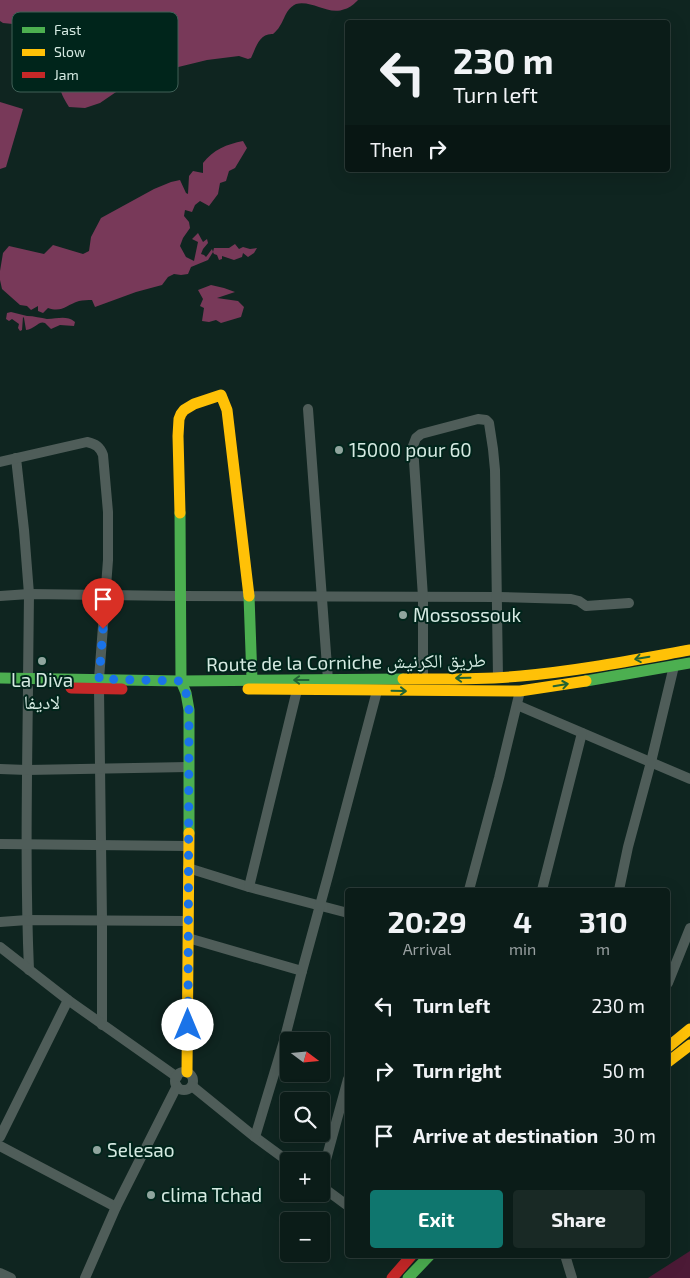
<!DOCTYPE html>
<html lang="en">
<head>
<meta charset="utf-8">
<style>
	body { margin:0; font-family:"Exo 2","Noto Naskh Arabic",sans-serif; background:#192925; color:#f1f3f6; height:100vh; display:flex; flex-direction:column; font-size:19px; white-space:nowrap }
	* { box-sizing:border-box; margin:0 }
	p { font-size:16px; color:#9aa1a2 }
	.icon { flex:none; width:28px; height:28px; fill:none; stroke:currentColor; stroke-width:2; stroke-linecap:round; stroke-linejoin:round }
	.map { position:relative; flex:1; overflow:hidden }
	.drawer { position:absolute; left:345px; top:888px; width:325px; height:370px; display:flex; flex-direction:column; background:#0b1c18; border-radius:5px; box-shadow:0 5px 20px #0002,0 0 0 1px #2b3a37 }
	.drawer>* { flex:none }
	.banner { position:absolute; left:345px; top:20px; width:325px; height:152px; border-radius:5px; box-shadow:0 5px 20px #0002,0 0 0 1px #2b3a37; background:#0b1c18; color:#f1f3f6; overflow:hidden }
	.needle { width:32px; rotate:106deg }
	.tools { position:absolute; left:280px; top:1032px; display:grid; gap:10px }
	.tools a { display:grid; place-items:center; width:50px; height:50px; border-radius:5px; background:#0b1c18; box-shadow:0 5px 20px #0002,0 0 0 1px #2b3a37; font-size:25px }
	.pin { position:absolute; display:grid; place-items:center; width:42px; height:42px; color:#fff; margin:-51px -21px; border-radius:50% 50% 50% 0; rotate:-45deg; box-shadow:0 0 5px #0007 }
	.pin .icon { rotate:45deg }
	.me { position:absolute; width:55px; margin:-28px; rotate:0deg; stroke-linejoin:round; filter:drop-shadow(0 0 4px #0008) }
	.turn { display:flex; align-items:center; gap:18px; height:105px; padding:0 25px; font-size:22px }
	.turn .icon { width:65px; height:65px; stroke-width:2.5 }
	.turn b { display:block; font-size:35px; line-height:42px }
	.then { display:flex; align-items:center; height:48px; padding:0 25px; background:#0003; gap:10px; font-size:19px }
	.eta { display:flex; justify-content:space-evenly; align-items:center; height:85px; text-align:center }
	.eta b { font-size:30px; font-weight:700; line-height:35px }
	.action { display:flex; gap:10px; margin-top:auto; padding:10px 25px }
	.action a { flex:1; height:58px; border-radius:5px; background:#0f766e; color:#fff; font-size:20px; font-weight:700; line-height:58px; text-align:center }
	.action a+a { background:#192925; color:#f1f3f6 }
	ul { padding:0; list-style:none }
	li { display:flex; align-items:center; gap:15px; height:65px; padding:0 25px }
	li div { flex:1 }
	li b { display:block; font-size:19px }
	li em { font-style:normal }
	.map>svg:first-child { display:block }
	.green { fill:#4c1a36 }
	.water { fill:#783959 }
	.lines { fill:none; stroke-linecap:round; stroke-linejoin:round }
	.street { stroke:#4f5d59; stroke-width:10 }
	.fast { stroke:#4caf50; stroke-width:11 }
	.slow { stroke:#ffc107; stroke-width:11 }
	.jam { stroke:#c62828; stroke-width:11 }
	.oneway { stroke:#226333 }
	.route { stroke:#1a73e8; stroke-width:9; stroke-dasharray:0 16.2 }
	.poi-dot { fill:#90a59e; stroke:#00251b; stroke-width:2 }
	.labels { text-anchor:middle; stroke-width:4; stroke-linejoin:round; paint-order:stroke }
	.poi-label { font-size:19px; fill:#d5eae2; stroke:#00251b; text-anchor:start }
	.street-label { font-size:19px; fill:#d5eae2; stroke:#00251b }
	.key { fill:#00251b; stroke:#406057; stroke-width:1 }
	.key-label { font-size:14px; fill:#d5eae2 }
</style>
</head>
<body>
<div class="map">
<svg width="690" height="1278" viewBox="0 0 690 1278">
	<rect width="100%" height="100%" fill="#0f2520"/>
	<polygon class="green" points="690,1251 690,1278 648,1278"/>
	<g class="water">
		<path d="M 0,0 L 358,0 C 355,3 350,8 345,9 C 328,16 313,0 296,4 C 283,10 285,25 273,34 C 259,33 256,48 251,58 L 248,59 L 239,56 L 207,60 L 166,70 L 119,90 L 100,103 L 85,108 L 69,107 C 59,91 57,85 66,68 C 78,66 99,63 94,46 L 68,44 L 53,41 L 33,26 L 3,23 L 0,21 Z"/>
		<polygon points="0,102 23,109 6,167 0,169"/>
		<path d="M 243,141 L 247,148 L 235,168 L 229,171 L 226,181 L 220,183 L 218,194 L 209,206 L 200,201 L 195,205 L 192,212 L 185,210 L 184,216 L 189,222 L 190,228 L 183,238 L 180,246 L 186,257 L 194,261 L 198,242 L 192,239 L 198,233 L 203,242 L 207,239 L 208,243 L 203,249 L 201,254 L 204,255 L 206,257 L 212,249 L 213,252 L 214,248 L 229,248 L 235,244 L 239,249 L 243,247 L 250,249 L 257,248 L 254,253 L 248,257 L 243,253 L 242,257 L 234,260 L 222,256 L 222,259 L 219,260 L 217,255 L 214,254 L 213,252 L 208,260 L 191,267 L 188,274 L 181,275 L 174,274 L 168,277 L 162,285 L 136,292 L 95,307 L 92,300 C 88,300 83,300 79,301 C 66,305 62,313 48,308 L 43,313 L 38,311 L 38,306 L 31,310 L 27,306 L 20,305 L 2,289 L 0,280 L 0,271 L 3,253 L 9,246 L 44,254 L 53,245 L 83,254 L 89,251 L 91,237 L 101,218 L 154,189 L 171,182 L 180,180 L 186,193 L 188,194 L 189,176 L 193,171 L 203,173 L 203,163 C 213,150 227,144 243,141 Z"/>
		<polygon points="211,285 224,288 235,292 217,298 238,301 244,307 241,317 221,323 216,320 209,322 202,321 204,308 200,306 203,299 198,290"/>
		<path d="M 11,312 L 27,316 C 34,316 41,318 47,319 C 58,319 66,315 75,322 L 74,326 L 60,325 L 51,329 C 49,327 47,325 45,323 C 39,320 35,329 26,330 L 24,318 L 23,317 L 22,330 L 20,331 L 18,328 L 19,324 L 12,319 L 9,321 L 6,319 L 7,313 Z"/>
	</g>
	<g class="lines">
		<g class="street">
			<polyline points="308,409 328,680"/>
			<polyline points="16,458 24,530 29,594 28,679"/>
			<path d="M 0,462 L 87,442 C 96,444 100,447 103,455 L 108,512 L 108,560 L 99,679"/>
			<polyline points="0,596 29,594 180,596 498,597 571,599 579,601 586,606 629,603"/>
			<polyline points="423,678 423,597 413,446 416,438 421,434 478,419 486,420 489,423 493,449 495,470 498,678"/>
			<path d="M 28,688 C 27,782 25,876 29,970"/>
			<polyline points="99,689 102,920 102,1025"/>
			<polyline points="517,705 690,779"/>
			<polyline points="0,769 27,770 188,767"/>
			<polyline points="0,844 188,846"/>
			<polyline points="188,868 249,887 348,913"/>
			<polyline points="249,887 297,690"/>
			<polyline points="469,890 499,778 520,691"/>
			<polyline points="542,890 582,733"/>
			<polyline points="619,890 628,847 651,762 674,666"/>
			<polyline points="0,922 27,920 188,921"/>
			<polyline points="188,938 302,971"/>
			<polyline points="0,947 68,1000 177,1077"/>
			<polyline points="668,983 690,928"/>
			<circle cx="184" cy="1081" r="9"/>
			<polyline points="192,1086 255,1137 289,1162"/>
			<polyline points="0,1137 68,1000"/>
			<polyline points="255,1137 284,1041 302,971 328,876 377,691"/>
			<polyline points="0,1146 116,1207"/>
			<polyline points="321,1178 348,1079"/>
			<polyline points="321,1186 348,1206"/>
			<polyline points="565,1255 572,1278"/>
			<polyline points="0,1273 11,1278"/>
			<polyline points="85,1278 116,1207 177,1086"/>
		</g>
		<g class="fast">
			<polyline points="180,513 181,681 186,693 189,710 189,833"/>
			<polyline points="249,596 252,680"/>
			<polyline points="0,678 181,681 403,679"/>
			<polyline points="586,681 690,663"/>
			<polyline points="408,1278 430,1255"/>
		</g>
		<g class="slow">
			<polyline points="180,513 178,436 179,419 181,414 184,410 194,404 221,395 227,410 249,596"/>
			<path d="M 403,679 C 443,679 482,680 521,676 C 578,671 634,660 690,650"/>
			<polyline points="248,689 520,691 586,681"/>
			<polyline points="668,1047 690,1029"/>
			<polyline points="668,1062 690,1045"/>
			<polyline points="187,1072 189,833"/>
		</g>
		<g class="jam">
			<polyline points="71,688 122,689"/>
			<polyline points="392,1278 412,1255"/>
		</g>
	</g>
	<defs><path id="oneway-shaft" d="M-6 0H5M1.5-3L5.5 0L1.5 3" fill="none" stroke-width="1.6" stroke-linecap="round" stroke-linejoin="round" transform="scale(1.25)"/></defs>
	<g class="oneway">
		<use href="#oneway-shaft" transform="translate(642 658) rotate(170)"/>
		<use href="#oneway-shaft" transform="translate(463 678) rotate(179)"/>
		<use href="#oneway-shaft" transform="translate(301 680) rotate(180)"/>
		<use href="#oneway-shaft" transform="translate(561 685) rotate(-9)"/>
		<use href="#oneway-shaft" transform="translate(399 691) rotate(1)"/>
	</g>
	<g class="lines">
		<polyline class="route" points="103,629 99,679 181,681 186,693 189,710 188,1025"/>
	</g>
	<g class="poi-dot">
		<circle cx="339" cy="450" r="5"/>
		<circle cx="403" cy="615" r="5"/>
		<circle cx="42" cy="661" r="5"/>
		<circle cx="97" cy="1150" r="5"/>
		<circle cx="151" cy="1195" r="5"/>
	</g>
	<g class="labels">
		<g class="poi-label">
			<text x="349" y="457">15000 pour 60</text>
			<text x="413" y="622">Mossossouk</text>
			<text x="42" y="687" text-anchor="middle">La Diva<tspan x="42" dy="22">لاديفا</tspan></text>
			<text x="107" y="1157">Selesao</text>
			<text x="161" y="1202">clima Tchad</text>
		</g>
		<g class="street-label">
			<text transform="translate(346 662) rotate(-1)" y="7">Route de la Corniche طريق الكرنيش</text>
		</g>
	</g>
	<rect x="12" y="12" width="166" height="80" rx="8" class="key"/>
	<rect x="22" y="27" width="23" height="6" fill="#4caf50"/>
	<rect x="22" y="49" width="23" height="7" fill="#ffc107"/>
	<rect x="22" y="72" width="23" height="6" fill="#c62828"/>
	<g class="key-label">
		<text x="54" y="35">Fast</text>
		<text x="54" y="57">Slow</text>
		<text x="54" y="80">Jam</text>
	</g>
</svg>
<div class="tools">
<a><svg class="needle" viewBox="-14 -14 28 28"><path d="M0-13l5 13h-10z" fill="#e53935"/><path d="M0 13l5-13h-10z" fill="#9aa1a2"/></svg></a>
<a><svg class="icon" aria-label="search" viewBox="0 0 24 24"><circle cx="10" cy="10" r="6"/><path d="M15 15l6 6"/></svg></a>
<a>+</a>
<a>−</a>
</div>
<div class="pin" style="left:103px;top:629px;background:#d93025"><svg class="icon" aria-label="arrive" viewBox="0 0 24 24"><path d="M6 21V4h12l-3 4 3 4H6"/></svg></div>
<svg class="me" style="left:188px;top:1025px" viewBox="-20 -20 40 40"><circle r="19" fill="#fff"/><path d="M0-13L10 11 0 6-10 11z" fill="#1a73e8"/></svg>
<div class="banner">
<div class="turn"><svg class="icon" aria-label="left" viewBox="0 0 24 24"><path d="M17 20v-9H6M10 6l-5 5 5 5"/></svg><div><b>230 m</b>Turn left</div></div>
<div class="then">Then<svg class="icon" aria-label="right" viewBox="0 0 24 24"><path d="M7 20v-9h11M14 6l5 5-5 5"/></svg></div>
</div>
<section class="drawer">
<div class="eta">
<div><b>20:29</b><p>Arrival</p></div>
<div><b>4</b><p>min</p></div>
<div><b>310</b><p>m</p></div>
</div>
<ul>
<li><svg class="icon" aria-label="left" viewBox="0 0 24 24"><path d="M17 20v-9H6M10 6l-5 5 5 5"/></svg><div><b>Turn left</b></div><em>230 m</em></li>
<li><svg class="icon" aria-label="right" viewBox="0 0 24 24"><path d="M7 20v-9h11M14 6l5 5-5 5"/></svg><div><b>Turn right</b></div><em>50 m</em></li>
<li><svg class="icon" aria-label="arrive" viewBox="0 0 24 24"><path d="M6 21V4h12l-3 4 3 4H6"/></svg><div><b>Arrive at destination</b></div><em>30 m</em></li>
</ul>
<div class="action"><a>Exit</a><a>Share</a></div>
</section>
</div>
</body>
</html>
